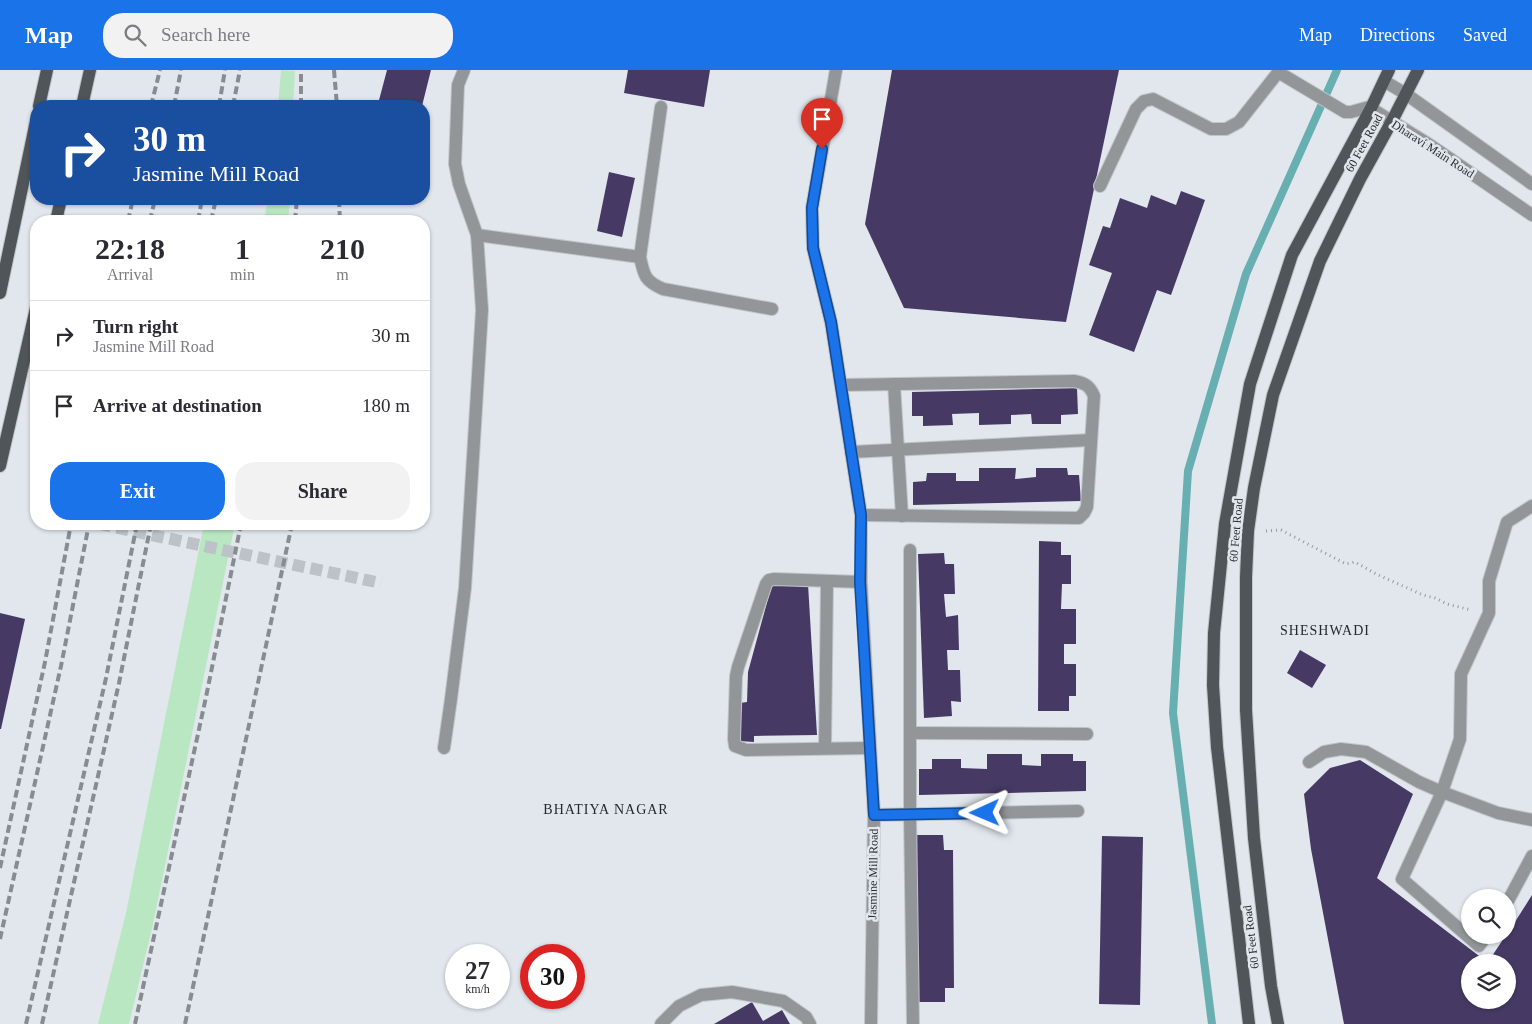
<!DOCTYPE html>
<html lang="en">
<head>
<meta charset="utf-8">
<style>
	body { margin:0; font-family:Georgia,serif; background:#f2f2f3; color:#2b2b33; height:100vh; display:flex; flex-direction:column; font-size:19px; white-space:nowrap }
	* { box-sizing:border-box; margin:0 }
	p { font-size:16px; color:#7c7c81 }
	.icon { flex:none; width:28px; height:28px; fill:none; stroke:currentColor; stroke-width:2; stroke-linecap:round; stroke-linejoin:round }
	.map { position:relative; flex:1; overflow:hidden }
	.panel { position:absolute; left:30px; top:145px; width:400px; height:315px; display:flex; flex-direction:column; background:#fff; border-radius:20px; box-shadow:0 1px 4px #0004 }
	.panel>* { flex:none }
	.guide { position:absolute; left:30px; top:30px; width:400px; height:105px; border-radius:20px; box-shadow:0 1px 4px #0004; background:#1a4fa0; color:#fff; overflow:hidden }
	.buttons { position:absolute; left:1461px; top:819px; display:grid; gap:10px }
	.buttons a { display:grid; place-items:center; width:55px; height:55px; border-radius:50%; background:#fff; box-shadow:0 1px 4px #0004; font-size:25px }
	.speed { position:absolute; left:445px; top:874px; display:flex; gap:10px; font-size:25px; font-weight:700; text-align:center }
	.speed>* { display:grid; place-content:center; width:65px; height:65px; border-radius:50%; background:#fff; box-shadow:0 1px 4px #0004; line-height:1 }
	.speed small { font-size:12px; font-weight:400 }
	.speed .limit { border:8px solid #d22; background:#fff; color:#111 }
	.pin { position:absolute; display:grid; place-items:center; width:42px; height:42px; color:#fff; margin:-51px -21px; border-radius:50% 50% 50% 0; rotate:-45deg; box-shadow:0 0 5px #0007 }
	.pin .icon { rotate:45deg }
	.me { position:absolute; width:55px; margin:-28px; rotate:269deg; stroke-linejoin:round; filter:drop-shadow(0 0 4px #0008) }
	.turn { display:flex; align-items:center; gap:18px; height:105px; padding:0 20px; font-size:22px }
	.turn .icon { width:65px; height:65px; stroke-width:2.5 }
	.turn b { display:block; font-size:35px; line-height:42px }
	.eta { display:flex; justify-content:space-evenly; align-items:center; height:85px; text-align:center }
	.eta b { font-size:30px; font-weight:700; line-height:35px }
	.primary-button { display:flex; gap:10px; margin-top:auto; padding:10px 20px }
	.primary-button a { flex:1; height:58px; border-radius:20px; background:#1a73e8; color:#fff; font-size:20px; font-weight:700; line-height:58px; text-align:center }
	.primary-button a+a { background:#f2f2f3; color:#2b2b33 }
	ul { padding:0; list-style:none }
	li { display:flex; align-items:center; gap:15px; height:70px; padding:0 20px; border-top:1px solid #e1e1e2 }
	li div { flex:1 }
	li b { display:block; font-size:19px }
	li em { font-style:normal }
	header { display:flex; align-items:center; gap:30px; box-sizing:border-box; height:70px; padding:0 25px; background:#1a73e8; color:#fff }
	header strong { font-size:24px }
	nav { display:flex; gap:28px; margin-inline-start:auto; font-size:18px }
	.search { width:350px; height:45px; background:#f2f2f3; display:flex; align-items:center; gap:12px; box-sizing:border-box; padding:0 18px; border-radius:20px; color:#7c7c81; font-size:19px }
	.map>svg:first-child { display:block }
	.green { fill:#b9e7c2 }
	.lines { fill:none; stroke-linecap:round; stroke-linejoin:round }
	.stream { stroke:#67afb0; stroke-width:8 }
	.building { fill:#463a65 }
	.minor-tunnel { stroke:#bcc2c7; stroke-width:12; stroke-dasharray:12 6; stroke-linecap:butt }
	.minor-casing { stroke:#c0c5cb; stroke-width:14 }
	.major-casing { stroke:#c0c5cb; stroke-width:14 }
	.path { stroke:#95999e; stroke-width:3; stroke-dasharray:1 4; stroke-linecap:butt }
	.minor { stroke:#939698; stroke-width:12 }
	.major { stroke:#4f5558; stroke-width:12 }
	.rail { stroke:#888c91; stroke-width:4; stroke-dasharray:8 4; stroke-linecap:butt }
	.route-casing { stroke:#114b97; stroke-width:12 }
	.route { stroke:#1a73e8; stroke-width:9 }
	.labels { text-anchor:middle; stroke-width:5; stroke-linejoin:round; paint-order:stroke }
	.street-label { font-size:12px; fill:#2a2c2f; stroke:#e1e7ed }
	.neighbourhood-label { font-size:14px; letter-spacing:1px; fill:#25292e; stroke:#e1e7ed }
</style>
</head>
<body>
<header>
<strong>Map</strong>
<div class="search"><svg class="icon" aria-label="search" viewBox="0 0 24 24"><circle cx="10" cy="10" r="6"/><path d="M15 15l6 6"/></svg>Search here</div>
<nav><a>Map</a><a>Directions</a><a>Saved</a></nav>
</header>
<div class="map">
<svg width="1532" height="954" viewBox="0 0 1532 954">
	<rect width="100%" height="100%" fill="#e1e7ed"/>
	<g class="green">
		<polygon points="281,0 295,1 293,36 278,36"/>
		<polygon points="268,129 290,129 288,151 264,151"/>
		<polygon points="204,454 235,454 153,854 129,954 98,954 126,843"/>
	</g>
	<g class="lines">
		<polyline class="stream" points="1212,954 1173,643 1188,401 1246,204 1337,0"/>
	</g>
	<g class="building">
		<polygon points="387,0 431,0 422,36 389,36 378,34"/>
		<polygon points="628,0 710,0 704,37 624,23"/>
		<polygon points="892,0 1119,0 1066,252 904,238 865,154"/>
		<polygon points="609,102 635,108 622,167 597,161"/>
		<polygon points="1181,121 1205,130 1171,225 1157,220 1134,282 1089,265 1112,203 1089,195 1103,156 1110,158 1120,128 1147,138 1151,125 1176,135"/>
		<polygon points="1077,318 1078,344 1061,345 1061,354 1032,354 1031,344 1011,345 1011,354 979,355 979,343 952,344 953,355 923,356 923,346 912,346 912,322"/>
		<polygon points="979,398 1016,398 1015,409 1036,407 1036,398 1067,398 1068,405 1079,405 1081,431 913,435 913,412 926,411 927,403 956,403 956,411 979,411"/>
		<polygon points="1039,471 1061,472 1061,485 1071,485 1071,514 1062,514 1061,539 1076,539 1076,574 1064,574 1064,594 1076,594 1076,626 1069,626 1069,641 1038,641"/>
		<polygon points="944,483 945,494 954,494 955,524 944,524 946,547 958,545 959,580 947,580 948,600 960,600 961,632 951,631 952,646 924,648 918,484"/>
		<polygon points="772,514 808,514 817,665 754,666 754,672 739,671 740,633 747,632 748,602"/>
		<polygon points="0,543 25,549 1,659 0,659"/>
		<polygon points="1300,580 1326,595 1312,618 1287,603"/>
		<polygon points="987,684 1022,684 1022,695 1041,696 1041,684 1073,684 1073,691 1086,691 1086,721 919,725 919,699 932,699 932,689 961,689 961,698 987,699"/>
		<polygon points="1360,690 1413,724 1377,808 1487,892 1470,892 1470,930 1508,930 1508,892 1488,892 1506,865 1508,865 1508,863 1532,825 1532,954 1344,954 1311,779 1304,724 1330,698"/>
		<polygon points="916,765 943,765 944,780 953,780 954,918 945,918 945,932 917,932"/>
		<polygon points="1102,766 1143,767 1140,935 1099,934"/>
		<polygon points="752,932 763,951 782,940 790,954 714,954"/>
	</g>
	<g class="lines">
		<polyline class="minor-tunnel" points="99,454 381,513"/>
		<defs>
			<g id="minor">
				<polyline points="836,0 812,138 813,178 831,252 861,445 861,512 874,745 871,954"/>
				<polyline points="1278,2 1345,42 1351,42 1369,37 1430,75 1532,145"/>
				<polyline points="1384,11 1406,24 1532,114"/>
				<path d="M 661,37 L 640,187 C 644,206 645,211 663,219 L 772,239"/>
				<polyline points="1100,116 1136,39 1144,31 1153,29 1211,59 1226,59 1239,52 1280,0"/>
				<polyline points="477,165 640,187"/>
				<polyline points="894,314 902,446"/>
				<path d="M 841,315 L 1074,311 C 1085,313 1090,316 1094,326 L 1087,437 L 1084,443 L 1079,448 L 861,445"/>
				<polyline points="851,382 1091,370"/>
				<polyline points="910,480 910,744 913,954"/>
				<polyline points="861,512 774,509 769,510 766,514 738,597 736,606 734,669 735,676 746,680 870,678"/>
				<polyline points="910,663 1087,664"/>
				<polyline points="444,678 451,629 465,518 482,240 477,165 459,114 455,94 458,15 464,0"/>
				<polyline points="825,678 827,511"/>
				<polyline points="1309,692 1324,682 1341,679 1366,682 1419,712 1442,722 1498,743 1532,750"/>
				<polyline points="874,745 1078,741"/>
				<polyline points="1508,831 1532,786"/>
				<polyline points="1487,865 1479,876 1402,809 1442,722 1460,669 1461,604 1489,543 1489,511 1507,452 1532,436"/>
				<polyline points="661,954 679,936 701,925 732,922 783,931 806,947 810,954"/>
			</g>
			<g id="major">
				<polyline points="39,36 47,0"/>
				<polyline points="82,36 90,0"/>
				<polyline points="56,151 61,129"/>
				<polyline points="0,223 36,51"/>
				<polyline points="0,396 36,238"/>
				<polyline points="1249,954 1217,677 1213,615 1214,563 1225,454 1250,314 1292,185 1371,38 1389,0"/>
				<polyline points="1278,954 1271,916 1254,768 1246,640 1246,507 1248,461 1254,418 1273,325 1320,191 1360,109 1392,51 1418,0"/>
			</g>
		</defs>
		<use href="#minor" class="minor-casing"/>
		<use href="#major" class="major-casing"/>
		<polyline class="path" points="1266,461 1281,460 1346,494 1355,492 1376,504 1423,525 1435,528 1447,534 1471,540"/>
		<use href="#minor" class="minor"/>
		<use href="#major" class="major"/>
		<g class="rail">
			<polyline points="334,0 337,36"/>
			<polyline points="151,36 160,0"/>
			<polyline points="174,36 181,0"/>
			<polyline points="219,36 225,0"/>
			<polyline points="233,36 240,0"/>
			<polyline points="301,36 301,0"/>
			<polyline points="339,129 340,151"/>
			<polyline points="128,151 133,129"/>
			<polyline points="150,151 155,129"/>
			<polyline points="198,151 202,129"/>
			<polyline points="211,151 216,129"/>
			<polyline points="295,151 297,129"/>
			<polyline points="0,798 45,592 71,454"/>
			<polyline points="0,869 61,596 89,454"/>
			<polyline points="26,954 106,608 137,454"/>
			<polyline points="42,954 119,613 151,454"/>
			<polyline points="135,954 206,627 241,454"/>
			<polyline points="185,954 292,454"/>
		</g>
	</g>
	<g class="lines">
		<defs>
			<polyline id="route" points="822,79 812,138 813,178 831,252 861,445 860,512 874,745 985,743"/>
		</defs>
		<use href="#route" class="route-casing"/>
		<use href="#route" class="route"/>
	</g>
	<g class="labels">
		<g class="street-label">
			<text transform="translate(1364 73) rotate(-61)" y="4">60 Feet Road</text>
			<text transform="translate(1433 79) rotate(33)" y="4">Dharavi Main Road</text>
			<text transform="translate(1236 460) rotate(-85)" y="4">60 Feet Road</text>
			<text transform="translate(873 804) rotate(-89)" y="4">Jasmine Mill Road</text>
			<text transform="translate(1251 867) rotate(-97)" y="4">60 Feet Road</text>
		</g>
		<g class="neighbourhood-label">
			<text x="1325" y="565">SHESHWADI</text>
			<text x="606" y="744">BHATIYA NAGAR</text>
		</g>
	</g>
</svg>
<div class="buttons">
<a><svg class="icon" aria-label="search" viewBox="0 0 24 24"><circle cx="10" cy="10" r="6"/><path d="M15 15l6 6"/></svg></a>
<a><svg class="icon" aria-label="layers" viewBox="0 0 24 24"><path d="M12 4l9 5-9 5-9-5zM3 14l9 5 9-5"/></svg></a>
</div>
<div class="speed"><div>27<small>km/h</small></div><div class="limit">30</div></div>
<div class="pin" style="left:822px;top:79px;background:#d93025"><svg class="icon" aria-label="arrive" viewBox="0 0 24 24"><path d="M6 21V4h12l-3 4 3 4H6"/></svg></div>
<svg class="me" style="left:985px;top:743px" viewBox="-20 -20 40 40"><path d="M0-17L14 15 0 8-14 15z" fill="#1a73e8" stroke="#fff" stroke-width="4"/></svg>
<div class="guide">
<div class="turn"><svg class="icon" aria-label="right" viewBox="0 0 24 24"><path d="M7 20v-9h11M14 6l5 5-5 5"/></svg><div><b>30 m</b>Jasmine Mill Road</div></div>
</div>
<section class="panel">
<div class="eta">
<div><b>22:18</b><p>Arrival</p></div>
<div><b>1</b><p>min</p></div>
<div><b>210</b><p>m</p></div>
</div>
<ul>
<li><svg class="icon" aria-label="right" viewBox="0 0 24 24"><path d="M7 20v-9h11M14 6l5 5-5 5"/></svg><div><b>Turn right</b><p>Jasmine Mill Road</p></div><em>30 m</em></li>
<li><svg class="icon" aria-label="arrive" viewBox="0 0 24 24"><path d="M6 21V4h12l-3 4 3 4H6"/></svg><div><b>Arrive at destination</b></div><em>180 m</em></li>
</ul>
<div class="primary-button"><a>Exit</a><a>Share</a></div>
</section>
</div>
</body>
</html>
